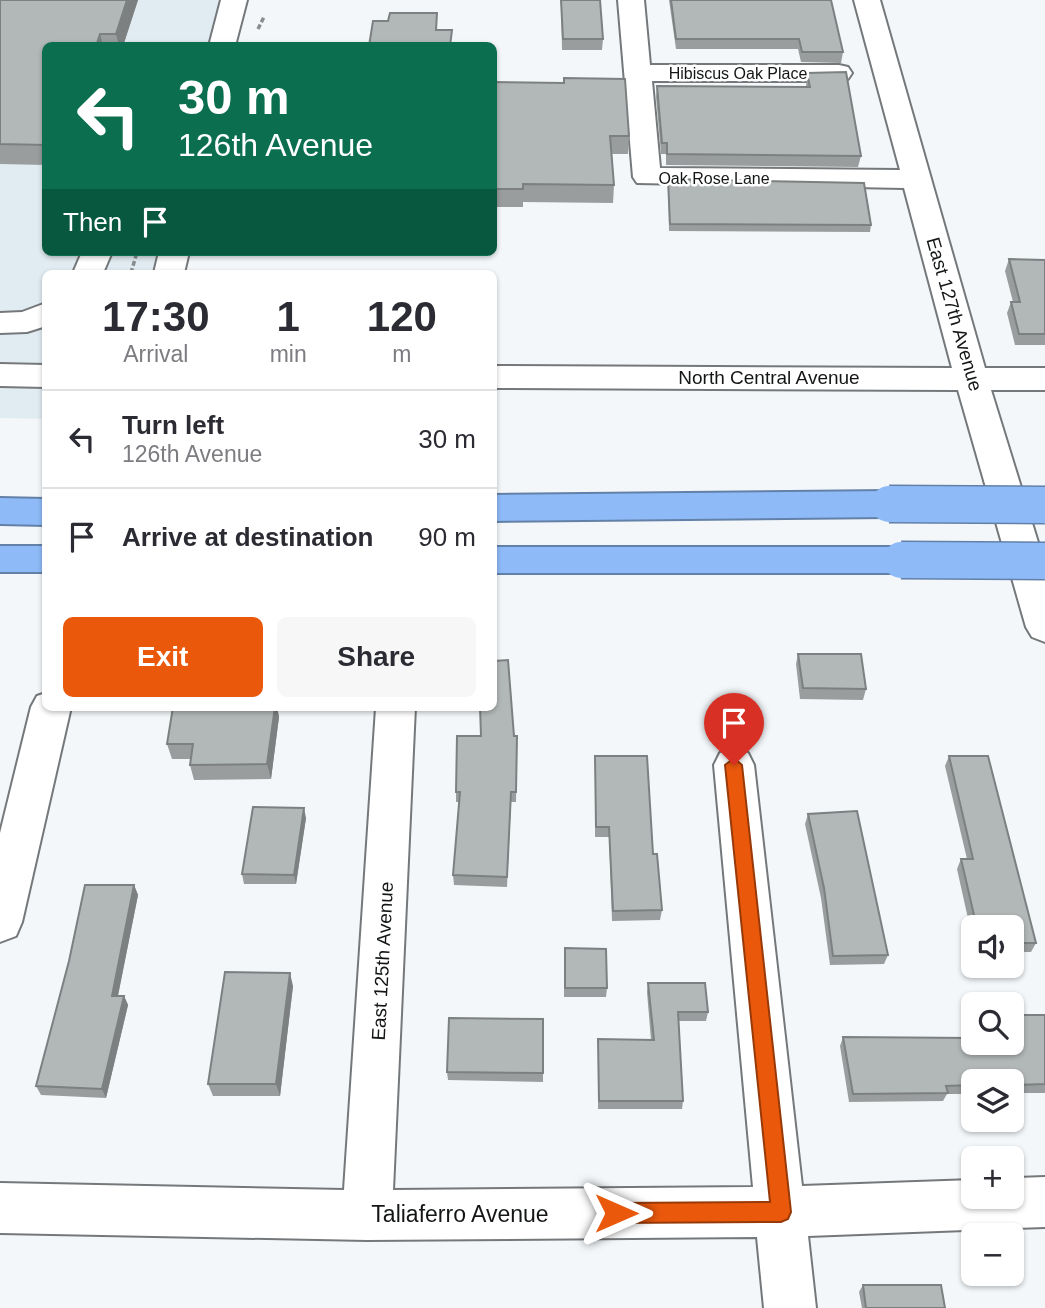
<!DOCTYPE html>
<html lang="en">
<head>
<meta charset="utf-8">
<style>
	body { margin:0; font-family:Helvetica,sans-serif; background:#f7f7f7; color:#2b2b33; height:100vh; display:flex; flex-direction:column; font-size:26px; white-space:nowrap }
	* { box-sizing:border-box; margin:0 }
	p { font-size:23px; color:#7c7c81 }
	.icon { flex:none; width:38px; height:38px; fill:none; stroke:currentColor; stroke-width:2; stroke-linecap:round; stroke-linejoin:round }
	.map { position:relative; flex:1; overflow:hidden }
	.side { position:absolute; left:42px; top:270px; width:455px; height:441px; display:flex; flex-direction:column; background:#fff; border-radius:10px; box-shadow:0 2px 5px #0004 }
	.side>* { flex:none }
	.top-card { position:absolute; left:42px; top:42px; width:455px; height:214px; border-radius:10px; box-shadow:0 2px 5px #0004; background:#0b6e4f; color:#fff; overflow:hidden }
	.controls { position:absolute; left:961px; top:915px; display:grid; gap:14px }
	.controls a { display:grid; place-items:center; width:63px; height:63px; border-radius:10px; background:#fff; box-shadow:0 2px 5px #0004; font-size:35px }
	.pin { position:absolute; display:grid; place-items:center; width:60px; height:60px; color:#fff; margin:-72px -30px; border-radius:50% 50% 50% 0; rotate:-45deg; box-shadow:0 0 7px #0007 }
	.pin .icon { rotate:45deg }
	.me { position:absolute; width:77px; margin:-38px; rotate:90deg; stroke-linejoin:round; filter:drop-shadow(0 0 5px #0008) }
	.turn { display:flex; align-items:center; gap:24px; height:147px; padding:0 21px; font-size:32px }
	.turn .icon { width:91px; height:91px; stroke-width:2.5 }
	.turn b { display:block; font-size:49px; line-height:60px }
	.then { display:flex; align-items:center; height:66px; padding:0 21px; background:#0003; gap:14px; font-size:26px }
	.eta { display:flex; justify-content:space-evenly; align-items:center; height:119px; text-align:center }
	.eta b { font-size:42px; font-weight:600; line-height:49px }
	.action { display:flex; gap:14px; margin-top:auto; padding:14px 21px }
	.action a { flex:1; height:80px; border-radius:10px; background:#ea580c; color:#fff; font-size:28px; font-weight:600; line-height:80px; text-align:center }
	.action a+a { background:#f7f7f7; color:#2b2b33 }
	ul { padding:0; list-style:none }
	li { display:flex; align-items:center; gap:21px; height:98px; padding:0 21px; border-top:2px solid #e1e1e2 }
	li div { flex:1 }
	li b { display:block; font-size:26px }
	li em { font-style:normal }
	.map>svg:first-child { display:block }
	.built { fill:#e1ecf2 }
	.lines { fill:none; stroke-linecap:round; stroke-linejoin:round }
	.minor-casing { stroke:#75787a; stroke-width:4 }
	.highway-casing { stroke:#6381a8; stroke-width:4 }
	.path { stroke:#8a8d8e; stroke-width:3.5; stroke-dasharray:5 2.5; stroke-linecap:butt }
	.minor { fill:#fff; fill-rule:evenodd }
	.highway { fill:#8ebaf7; fill-rule:evenodd }
	.highway-bridge-casing { stroke:#6381a8; stroke-width:39; stroke-linecap:butt }
	.highway-bridge { stroke:#8ebaf7; stroke-width:36 }
	.wall { fill:#999d9d }
	.shaded-wall { fill:#7d8080 }
	.building { fill:#b2b7b7; stroke:#7d8080; stroke-width:2 }
	.route { fill:#ea580c; stroke:#983908; stroke-width:2 }
	.labels { text-anchor:middle; stroke-width:5; stroke-linejoin:round; paint-order:stroke }
	.far-street-label { font-size:16px; fill:#141616; stroke:#fff }
	.street-label { font-size:19px; fill:#141616; stroke:#fff }
	.near-street-label { font-size:23px; fill:#141616; stroke:#fff }
</style>
</head>
<body>
<div class="map">
<svg width="1045" height="1308" viewBox="0 0 1045 1308">
	<rect width="100%" height="100%" fill="#f3f7f9"/>
	<g class="built">
		<polygon points="0,0 224,0 213,45 46,46 46,252 162,252 157,273 46,273 45,363 0,362"/>
		<polygon points="0,384 45,385 45,419 0,418"/>
	</g>
	<g class="lines">
		<defs>
			<g id="minor">
				<polygon points="221,0 247,0 235,46 209,46"/>
				<polygon points="618,0 644,0 650,65 839,65 848,67 852,73 848,79 839,81 652,81 660,168 900,170 854,0 880,0 985,368 1045,368 1045,390 991,390 1045,565 1045,642 1032,637 1026,627 958,390 494,388 494,366 952,368 904,188 637,183 633,177"/>
				<polygon points="82,252 112,252 103,273 73,273"/>
				<polygon points="159,252 189,252 184,273 154,273"/>
				<polygon points="46,303 46,326 27,332 0,333 0,313 22,312"/>
				<polygon points="0,364 46,365 46,387 0,386"/>
				<polygon points="46,693 46,707 71,707 22,922 16,936 0,942 0,833 31,707 37,696"/>
				<polygon points="415,707 393,1190 753,1187 714,765 720,753 734,748 748,753 754,765 802,1186 973,1180 973,1197 1012,1197 1012,1178 1045,1177 1045,1227 808,1236 816,1308 764,1308 757,1237 367,1240 0,1233 0,1183 344,1190 376,708"/>
			</g>
			<g id="highway">
				<polygon points="889,491 902,495 907,504 902,513 889,517 494,521 494,495"/>
				<polygon points="0,498 46,499 46,525 0,524"/>
				<rect x="0" y="546" width="46" height="26"/>
				<polygon points="494,547 901,547 914,550 919,560 914,570 901,573 494,573"/>
			</g>
		</defs>
		<use href="#minor" class="minor-casing"/>
		<use href="#highway" class="highway-casing"/>
		<g class="path">
			<polyline points="258,29 264,17"/>
			<polyline points="131,273 137,252"/>
		</g>
		<use href="#minor" class="minor"/>
		<use href="#highway" class="highway"/>
		<defs>
			<g id="highway-bridge">
				<polyline points="889,504 1045,505"/>
				<polyline points="901,560 1045,561"/>
			</g>
		</defs>
		<use href="#highway-bridge" class="highway-bridge-casing"/>
		<use href="#highway-bridge" class="highway-bridge"/>
	</g>
	<g class="wall">
		<polygon points="0,0 138,0 123,46 46,46 46,165 0,164"/>
		<polygon points="561,0 600,0 603,39 602,50 562,50"/>
		<polygon points="669,0 831,0 843,52 841,63 801,62 798,49 676,49"/>
		<polygon points="807,73 861,156 858,167 666,165 666,154 661,154 656,97 657,86 806,87"/>
		<polygon points="494,82 629,136 628,154 612,154 614,185 613,203 523,202 523,207 494,207"/>
		<polygon points="668,179 871,225 870,232 669,231"/>
		<polygon points="1009,259 1045,260 1045,345 1015,345 1007,313 1011,302 1013,302 1005,271"/>
		<polygon points="798,654 866,689 863,700 800,699 796,664"/>
		<polygon points="173,707 277,707 279,717 271,779 194,780 190,765 190,759 172,759 167,744"/>
		<polygon points="514,736 517,736 516,802 511,802 507,887 454,885 453,875 459,802 456,802 456,792"/>
		<polygon points="595,756 653,854 662,910 660,920 612,921 609,837 595,837"/>
		<polygon points="949,756 1036,943 1031,952 1012,952 1012,928 973,928 973,941 957,869 961,859 967,859 945,766"/>
		<polygon points="808,814 888,955 884,964 830,965 821,898 805,824"/>
		<polygon points="306,818 296,884 244,884 242,874"/>
		<polygon points="134,885 138,895 118,996 124,996 128,1005 106,1098 41,1095 36,1086"/>
		<polygon points="564,957 607,988 606,997 564,997"/>
		<polygon points="648,983 708,1012 706,1021 679,1021 683,1101 682,1109 598,1109 598,1039 651,1040 647,992"/>
		<polygon points="293,986 280,1096 213,1096 208,1084"/>
		<polygon points="1045,1015 1045,1093 1012,1093 1012,1082 973,1082 973,1094 947,1094 943,1101 849,1102 840,1046 843,1037 1012,1043"/>
		<polygon points="543,1019 543,1082 448,1080 447,1072"/>
		<polygon points="863,1285 945,1308 862,1308 859,1292"/>
	</g>
	<g class="shaded-wall">
		<polygon points="127,0 138,0 123,46 119,46 116,34"/>
		<polygon points="100,34 103,46 96,46"/>
		<polygon points="275,707 277,707 279,717 271,779 267,764"/>
		<polygon points="304,808 306,818 296,884 294,875"/>
		<polygon points="134,885 138,895 116,1005 112,996"/>
		<polygon points="290,973 293,986 280,1096 276,1084"/>
		<polygon points="124,996 128,1005 106,1098 102,1089"/>
	</g>
	<g class="building">
		<polygon points="0,0 127,0 116,34 100,34 96,46 46,46 46,145 0,144"/>
		<polygon points="561,0 600,0 603,39 563,39"/>
		<polygon points="671,0 831,0 843,52 802,52 799,39 676,39"/>
		<polygon points="390,13 437,13 436,30 452,30 450,46 369,46 373,21 388,21"/>
		<polygon points="846,72 861,156 667,154 667,143 662,143 657,86 810,87 807,73"/>
		<polygon points="564,78 625,79 629,136 610,136 614,185 523,184 523,189 494,189 494,82 564,83"/>
		<polygon points="668,179 864,183 871,225 670,224"/>
		<polygon points="1009,259 1045,260 1045,334 1019,334 1011,302 1020,302"/>
		<polygon points="798,654 861,654 866,689 803,688"/>
		<polygon points="508,660 514,736 517,736 516,792 511,792 507,877 453,875 460,792 456,792 457,736 481,736 480,707 494,707 494,661"/>
		<polygon points="173,707 275,707 267,764 190,765 193,744 167,744"/>
		<polygon points="595,756 647,756 653,854 657,854 662,910 613,911 609,827 596,827"/>
		<polygon points="949,756 988,756 1036,943 1012,943 1012,928 977,928 961,859 973,859"/>
		<polygon points="253,807 304,808 294,875 242,874"/>
		<polygon points="857,811 888,955 833,956 824,888 808,814"/>
		<polygon points="85,885 134,885 112,996 124,996 102,1089 36,1086 69,961"/>
		<polygon points="565,948 606,949 607,988 565,988"/>
		<polygon points="225,972 290,973 276,1084 208,1084"/>
		<polygon points="648,983 705,983 708,1012 678,1012 683,1101 599,1101 598,1039 654,1040"/>
		<polygon points="1012,1015 1045,1015 1045,1084 1012,1085 1012,1082 973,1082 973,1085 946,1086 948,1093 853,1094 843,1037 973,1038 973,1043 1012,1043"/>
		<polygon points="449,1018 543,1019 543,1073 447,1072"/>
		<polygon points="863,1285 941,1285 945,1308 866,1308"/>
	</g>
	<polygon class="route" points="734,758 742,765 791,1212 788,1219 781,1222 616,1223 608,1220 605,1213 608,1206 616,1203 770,1202 725,765"/>
	<g class="labels">
		<g class="far-street-label">
			<text x="738" y="79">Hibiscus Oak Place</text>
			<text x="714" y="184">Oak Rose Lane</text>
		</g>
		<g class="street-label">
			<text transform="translate(955 314) rotate(74)" y="7">East 127th Avenue</text>
			<text x="769" y="384">North Central Avenue</text>
			<text transform="translate(382 961) rotate(-87)" y="7">East 125th Avenue</text>
		</g>
		<g class="near-street-label">
			<text x="460" y="1222">Taliaferro Avenue</text>
		</g>
	</g>
</svg>
<div class="controls">
<a><svg class="icon" aria-label="sound" viewBox="0 0 24 24"><path d="M4 9h4l5-4v14l-5-4H4zM17 9q2 3 0 6"/></svg></a>
<a><svg class="icon" aria-label="search" viewBox="0 0 24 24"><circle cx="10" cy="10" r="6"/><path d="M15 15l6 6"/></svg></a>
<a><svg class="icon" aria-label="layers" viewBox="0 0 24 24"><path d="M12 4l9 5-9 5-9-5zM3 14l9 5 9-5"/></svg></a>
<a>+</a>
<a>−</a>
</div>
<div class="pin" style="left:734px;top:765px;background:#d93025"><svg class="icon" aria-label="arrive" viewBox="0 0 24 24"><path d="M6 21V4h12l-3 4 3 4H6"/></svg></div>
<svg class="me" style="left:616px;top:1213px" viewBox="-20 -20 40 40"><path d="M0-17L14 15 0 8-14 15z" fill="#ea580c" stroke="#fff" stroke-width="4"/></svg>
<div class="top-card">
<div class="turn"><svg class="icon" aria-label="left" viewBox="0 0 24 24"><path d="M17 20v-9H6M10 6l-5 5 5 5"/></svg><div><b>30 m</b>126th Avenue</div></div>
<div class="then">Then<svg class="icon" aria-label="arrive" viewBox="0 0 24 24"><path d="M6 21V4h12l-3 4 3 4H6"/></svg></div>
</div>
<section class="side">
<div class="eta">
<div><b>17:30</b><p>Arrival</p></div>
<div><b>1</b><p>min</p></div>
<div><b>120</b><p>m</p></div>
</div>
<ul>
<li><svg class="icon" aria-label="left" viewBox="0 0 24 24"><path d="M17 20v-9H6M10 6l-5 5 5 5"/></svg><div><b>Turn left</b><p>126th Avenue</p></div><em>30 m</em></li>
<li><svg class="icon" aria-label="arrive" viewBox="0 0 24 24"><path d="M6 21V4h12l-3 4 3 4H6"/></svg><div><b>Arrive at destination</b></div><em>90 m</em></li>
</ul>
<div class="action"><a>Exit</a><a>Share</a></div>
</section>
</div>
</body>
</html>
